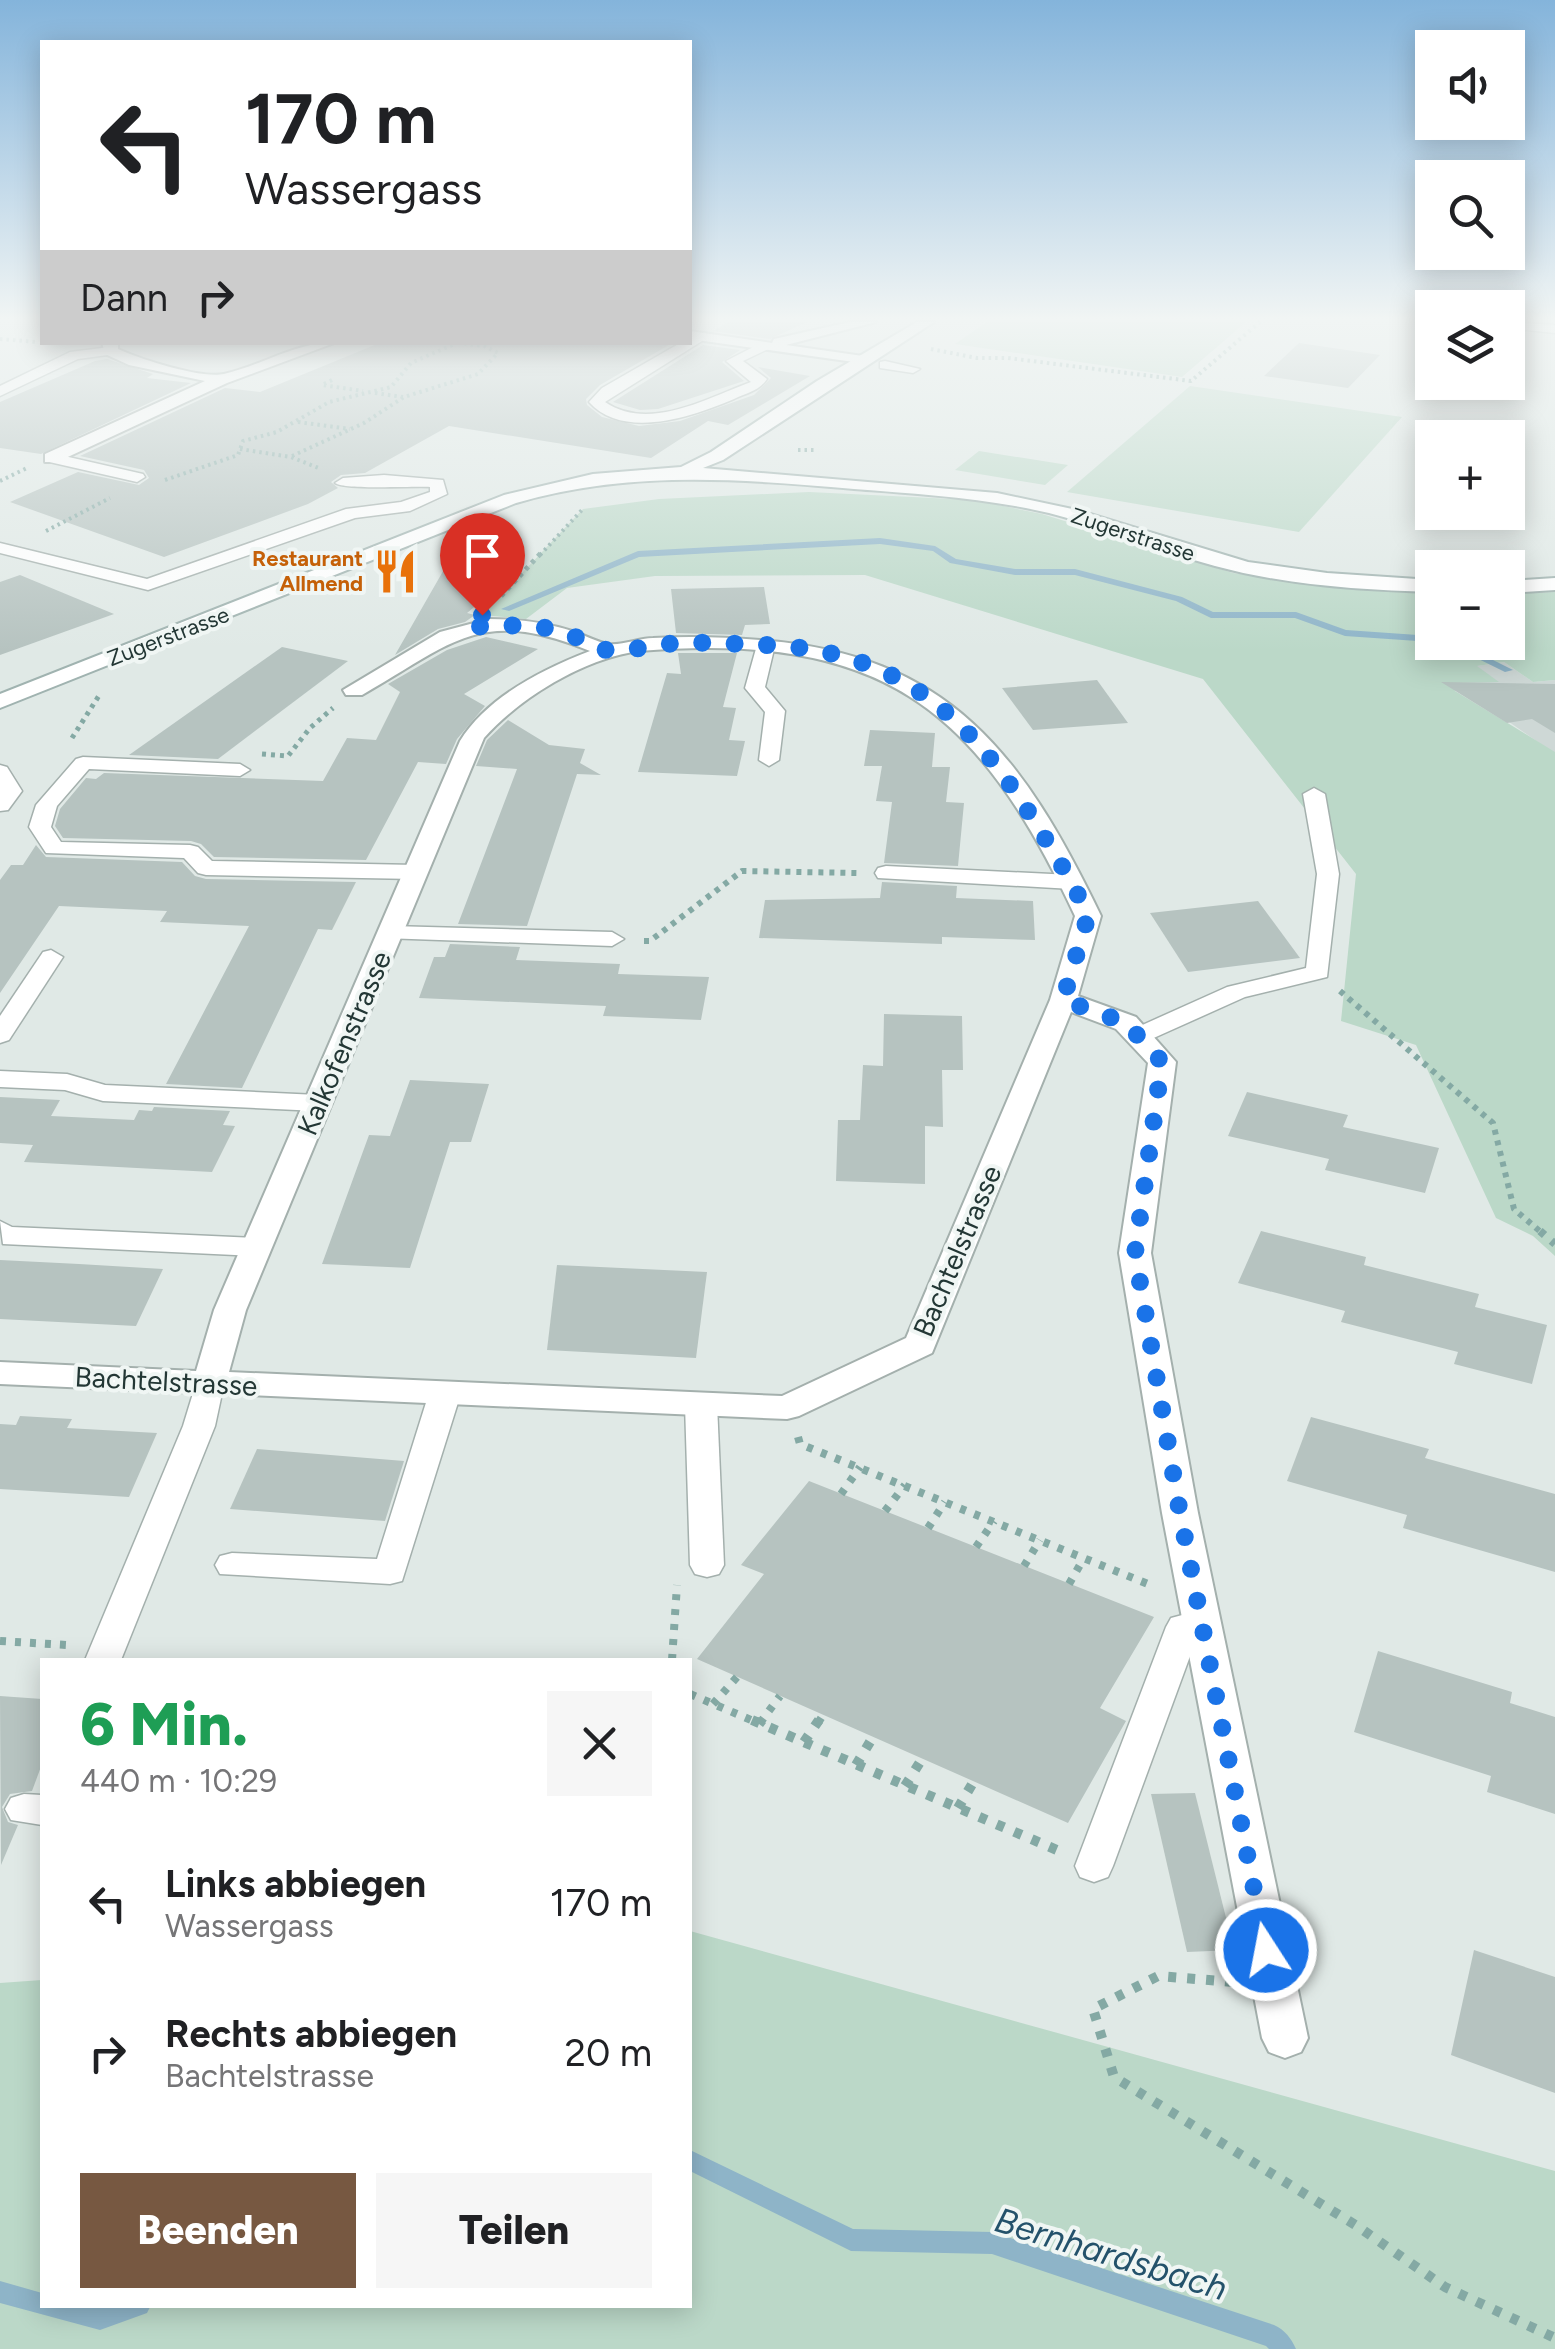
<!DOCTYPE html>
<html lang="de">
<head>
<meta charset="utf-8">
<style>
	body { margin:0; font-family:Figtree,sans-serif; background:#f6f6f6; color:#202124; height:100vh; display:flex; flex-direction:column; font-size:38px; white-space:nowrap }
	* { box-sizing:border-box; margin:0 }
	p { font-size:32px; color:#757577 }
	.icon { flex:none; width:55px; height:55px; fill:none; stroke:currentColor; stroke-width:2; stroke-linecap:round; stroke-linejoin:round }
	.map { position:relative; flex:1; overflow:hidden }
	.panel { position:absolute; left:40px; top:1658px; width:652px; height:650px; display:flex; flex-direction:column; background:#fff; border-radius:0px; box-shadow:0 5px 25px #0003 }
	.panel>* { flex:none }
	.top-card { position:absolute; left:40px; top:40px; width:652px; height:305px; border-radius:0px; box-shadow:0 5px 25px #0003; background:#fff; color:#202124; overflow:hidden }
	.fabs { position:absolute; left:1415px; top:30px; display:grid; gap:20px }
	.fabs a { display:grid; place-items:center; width:110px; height:110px; border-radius:0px; background:#fff; box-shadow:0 5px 25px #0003; font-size:50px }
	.pin { position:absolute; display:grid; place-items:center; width:85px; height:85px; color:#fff; margin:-102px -42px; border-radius:50% 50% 50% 0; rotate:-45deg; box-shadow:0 0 10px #0007 }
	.pin .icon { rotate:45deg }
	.me { position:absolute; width:110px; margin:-55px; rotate:349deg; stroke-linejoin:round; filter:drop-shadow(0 0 8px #0008) }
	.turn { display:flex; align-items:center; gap:35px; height:210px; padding:0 40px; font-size:45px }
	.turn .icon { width:130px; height:130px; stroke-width:2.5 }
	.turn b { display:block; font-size:70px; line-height:85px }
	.then { display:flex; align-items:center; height:95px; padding:0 40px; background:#0003; gap:20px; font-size:38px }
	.round { display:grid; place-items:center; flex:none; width:105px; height:105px; border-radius:0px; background:#f6f6f6 }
	.head { display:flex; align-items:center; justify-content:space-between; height:170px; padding:0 40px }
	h1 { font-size:60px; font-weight:800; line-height:75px; color:#1e9e55 }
	.action { display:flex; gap:20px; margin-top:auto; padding:20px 40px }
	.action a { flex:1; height:115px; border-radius:0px; background:#775841; color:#fff; font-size:40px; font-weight:800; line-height:115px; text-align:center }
	.action a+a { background:#f6f6f6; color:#202124 }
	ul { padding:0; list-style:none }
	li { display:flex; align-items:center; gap:30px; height:150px; padding:0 40px }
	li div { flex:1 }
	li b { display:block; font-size:38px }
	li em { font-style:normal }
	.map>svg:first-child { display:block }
	.built { fill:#ced8d6 }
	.green { fill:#bbd8c8 }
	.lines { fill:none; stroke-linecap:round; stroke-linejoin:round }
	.stream { fill:#8eb4c8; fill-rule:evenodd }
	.building { fill:#b6c3c0 }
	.service-casing { stroke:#a4b0ad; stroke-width:3 }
	.minor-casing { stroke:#a4b0ad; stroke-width:4 }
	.secondary-casing { stroke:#a0b3b0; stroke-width:4 }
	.path-far4 { stroke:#84a9a4; stroke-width:4; stroke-dasharray:2.5 4; stroke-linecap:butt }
	.path-far3 { stroke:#84a9a4; stroke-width:5; stroke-dasharray:4 5; stroke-linecap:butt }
	.path-far2 { stroke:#84a9a4; stroke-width:6; stroke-dasharray:5 6; stroke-linecap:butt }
	.path-far1 { stroke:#84a9a4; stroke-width:8; stroke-dasharray:6 9; stroke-linecap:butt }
	.path { stroke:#84a9a4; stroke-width:10; stroke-dasharray:8 11; stroke-linecap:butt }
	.service { fill:#fff; fill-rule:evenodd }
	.minor { fill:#fff; fill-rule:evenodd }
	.secondary { fill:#fff; fill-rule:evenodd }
	.route { stroke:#1a73e8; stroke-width:18; stroke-dasharray:0 32.4 }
	.labels { text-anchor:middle; stroke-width:8; stroke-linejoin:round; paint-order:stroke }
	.far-street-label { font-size:22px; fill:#233735; stroke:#f0f6f4 }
	.far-food-label { font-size:22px; font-weight:bold; fill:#c56008; stroke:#f0f6f4; text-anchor:end }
	.street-label { font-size:28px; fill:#233735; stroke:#f0f6f4 }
	.near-water-label { font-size:35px; font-style:italic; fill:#24526b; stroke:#f0f6f4 }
</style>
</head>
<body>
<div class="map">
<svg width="1555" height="2349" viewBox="0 0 1555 2349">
	<rect width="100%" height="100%" fill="#e0e9e6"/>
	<polygon class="built" points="1504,662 1533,682 1555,680 1555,754 1452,682 1497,682 1476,666"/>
	<g class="green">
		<polygon points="987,322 1246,322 1182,377 955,344"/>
		<polygon points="1190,386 1402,417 1299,532 1067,492"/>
		<polygon points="979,451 1068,465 1045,485 955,470"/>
		<polygon points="809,492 974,500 1042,514 1233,573 1311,584 1432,593 1432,642 1508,642 1508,594 1555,592 1555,680 1533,682 1504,662 1477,666 1499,682 1452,683 1455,691 1555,752 1555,1256 1533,1236 1496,1218 1416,1045 1341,1021 1356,874 1203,679 865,575 655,576 567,588 526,619 482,615 583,509 659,499"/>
		<polygon points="690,1931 1555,2171 1555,2349 0,2349 0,1983 42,1980 42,2305 690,2305"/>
	</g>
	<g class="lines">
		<g class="stream">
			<polygon points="880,538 935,546 956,559 1015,569 1075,569 1182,597 1213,612 1296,612 1346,630 1432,636 1432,642 1345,636 1295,618 1211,618 1176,601 1075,575 1015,575 950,563 933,551 880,544 639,557 509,611 501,609 638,551"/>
			<polygon points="1444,642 1457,642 1513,670 1505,672"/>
			<path d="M 690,2150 L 853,2229 L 992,2232 L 1274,2325 C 1285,2330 1291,2338 1296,2349 L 1269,2349 L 1266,2346 L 992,2254 L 851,2251 L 690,2171 Z"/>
			<polygon points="0,2281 42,2293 42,2305 91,2305 100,2308 107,2305 151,2305 147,2313 100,2330 0,2303"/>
		</g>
	</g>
	<g class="building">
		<polygon points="728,322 807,322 770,339 713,331"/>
		<polygon points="382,342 674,342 600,385 586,399 587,405 602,417 639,426 680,421 754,395 771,378 758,367 810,376 728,425 708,421 651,458 449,426 365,473 341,475 331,482 338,488 308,504 164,557 10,502 78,472 139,485 149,478 144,470 80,456 225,388 260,392"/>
		<polygon points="1299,343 1380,355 1348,388 1264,376"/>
		<polygon points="703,345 740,350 722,362 744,381 658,409 640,410 613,402"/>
		<polygon points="107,359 153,374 147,378 191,383 41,454 0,448 0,402 95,361"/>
		<polygon points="446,566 510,577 467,613 475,615 465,622 438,629 395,655"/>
		<polygon points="20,575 114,614 0,655 0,582"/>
		<polygon points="764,587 770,624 745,625 742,635 676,633 671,589"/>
		<polygon points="486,637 538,649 464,694 485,706 457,739 446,764 418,762 366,860 214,857 201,844 191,841 63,838 55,826 60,809 86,778 96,779 104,773 323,781 347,738 376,740 400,692 388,684 447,650"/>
		<polygon points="282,647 348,661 218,759 129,755"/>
		<polygon points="678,653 737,653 723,707 736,708 729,740 745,741 737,776 638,772 667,673 681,674"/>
		<polygon points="1097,680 1128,723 1033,730 1002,688"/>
		<polygon points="1441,682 1555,684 1555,733 1532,719 1507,723"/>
		<polygon points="508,720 549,745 585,749 580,763 601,775 577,774 527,926 458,924 517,769 476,766 487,740"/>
		<polygon points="870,730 935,733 932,767 950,767 946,802 964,803 958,866 884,863 892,802 876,801 882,766 864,766"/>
		<polygon points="36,845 46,857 182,862 195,876 206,879 356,882 332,930 318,929 242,1088 166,1084 249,926 160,922 167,911 59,906 0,993 0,880 11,865 23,865"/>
		<polygon points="882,882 957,886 956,898 1033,901 1035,940 942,937 942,944 759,938 765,900 880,898"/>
		<polygon points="1258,901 1300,958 1188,972 1150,913"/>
		<polygon points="450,944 520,947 516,960 620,964 618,974 709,977 701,1020 603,1016 606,1006 419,998 434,957 445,957"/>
		<polygon points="884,1014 962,1016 963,1070 942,1070 943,1127 925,1126 925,1184 836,1181 838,1120 860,1120 863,1065 883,1066"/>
		<polygon points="410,1080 489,1084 471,1142 450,1142 410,1268 322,1264 369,1135 390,1136"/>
		<polygon points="1247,1092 1348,1115 1343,1127 1439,1148 1425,1193 1325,1170 1329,1159 1228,1136"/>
		<polygon points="0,1097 60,1100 51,1116 134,1120 139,1110 152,1111 154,1107 230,1111 223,1125 235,1126 212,1172 24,1162 33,1145 0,1143"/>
		<polygon points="1261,1231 1366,1257 1364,1265 1479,1294 1475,1307 1547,1325 1532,1384 1454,1364 1458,1352 1341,1322 1345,1311 1238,1283"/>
		<polygon points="0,1260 79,1264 163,1269 136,1326 0,1319"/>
		<polygon points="557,1265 707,1272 696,1358 547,1350"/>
		<polygon points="20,1416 72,1419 67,1428 157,1433 129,1497 0,1489 0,1424 16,1425"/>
		<polygon points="1311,1417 1429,1449 1425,1458 1555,1494 1555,1572 1403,1528 1407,1515 1287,1481"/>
		<polygon points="257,1449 404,1461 385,1521 230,1509"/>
		<polygon points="809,1481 1154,1617 1100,1708 1126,1721 1068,1823 697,1659 764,1574 741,1565"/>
		<polygon points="1378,1651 1512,1692 1510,1703 1555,1717 1555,1814 1487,1792 1491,1776 1354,1732"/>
		<polygon points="0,1696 42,1699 42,1764 32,1791 10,1794 2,1807 8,1822 18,1825 1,1865"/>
		<polygon points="1195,1793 1234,1950 1187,1952 1151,1794"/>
		<polygon points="1474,1950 1555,1977 1555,2093 1451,2055"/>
	</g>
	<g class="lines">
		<defs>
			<g id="service">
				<polygon points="1508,322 1555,325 1555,333 1508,328"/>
				<path d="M 698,333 L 710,336 L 605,402 C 649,432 707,398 751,382 L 726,361 L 763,342 L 768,343 L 768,349 L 743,361 L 767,379 C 759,391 747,393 734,399 C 694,416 624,441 589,402 L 602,388 L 682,342 L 690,342 L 690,338 Z"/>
				<polygon points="110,347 115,348 115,354 78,359 0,396 0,386 70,352"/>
				<polygon points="885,361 920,369 913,373 880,368 880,362"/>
				<polygon points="51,453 143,474 145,477 137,482 45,461 45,455"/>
				<path d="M 384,475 L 443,480 L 447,494 L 410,511 L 355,518 L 148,590 L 0,553 L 0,543 L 147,579 L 346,509 L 401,502 L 430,492 L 430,487 C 411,486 345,490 335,483 L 343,478 Z"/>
				<polygon points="766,639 775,645 765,687 785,711 779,760 769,766 759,760 765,712 745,688 757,645"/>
				<polygon points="83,757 240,764 250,770 240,776 89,769 57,806 51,827 61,842 190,845 198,847 212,861 416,865 427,872 416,879 206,875 198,873 184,858 46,853 29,827 36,805 76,759"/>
				<polygon points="0,765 7,767 22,791 8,810 0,811"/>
				<polygon points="1314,788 1325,794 1339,874 1327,977 1245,997 1147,1041 1129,1041 1125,1036 1129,1031 1227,987 1306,968 1317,874 1303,794"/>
				<polygon points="886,866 1072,875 1083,882 1072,889 878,878 875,873 878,868"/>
				<polygon points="391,926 612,932 624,939 612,946 383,938 379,933"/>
				<polygon points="51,950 63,957 9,1040 0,1043 0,1016 43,952"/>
				<polygon points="0,1071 67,1074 105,1085 318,1095 331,1103 318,1111 103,1101 65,1090 0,1087"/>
				<polygon points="0,1221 12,1227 257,1238 267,1241 271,1247 267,1253 257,1256 3,1244"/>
				<polygon points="209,1374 220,1377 224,1384 215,1426 121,1660 85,1660 183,1426 198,1377"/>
				<polygon points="445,1383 456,1386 461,1393 402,1581 390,1584 220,1574 215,1565 220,1556 232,1553 377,1559 429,1393 434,1386"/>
				<polygon points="701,1394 712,1397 717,1404 724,1565 719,1574 707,1577 695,1574 690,1565 685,1404 690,1397"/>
				<polygon points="1201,1610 1213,1614 1218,1623 1213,1632 1197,1637 1113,1866 1108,1877 1094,1882 1080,1877 1075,1866 1166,1627 1171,1618"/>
				<polygon points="24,1794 42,1795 42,1825 11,1820 5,1809 11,1798"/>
			</g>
			<g id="minor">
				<polygon points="850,322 876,322 786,345 863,356 868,358 868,364 690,339 690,331 772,343 774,339"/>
				<path d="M 102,342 L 118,342 L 118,349 C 140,359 201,379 224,374 C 263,365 296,342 337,342 L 227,383 L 57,462 L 45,462 L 45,454 L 205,381 L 129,365 L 105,354 Z"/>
				<path d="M 489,619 C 517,619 544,622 572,631 C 583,634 596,642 608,644 C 621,646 639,638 653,638 C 688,636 725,637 760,640 C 950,654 1023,755 1101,916 L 1078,996 L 1136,1017 L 1176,1062 L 1151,1253 L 1198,1513 L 1308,2038 L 1301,2052 L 1285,2058 L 1269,2052 L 1262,2038 L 1162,1513 L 1119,1253 L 1148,1063 L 1116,1029 L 1071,1012 L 932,1353 L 799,1416 L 787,1419 L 0,1384 L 0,1362 L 196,1371 L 214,1310 L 460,741 C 487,697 543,669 590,651 C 480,606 453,643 362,695 L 346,695 L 343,690 L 440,632 ZM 639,651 C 878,632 976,703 1075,916 L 1050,1000 L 906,1338 L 782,1396 L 229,1372 L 246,1310 L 484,738 C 521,697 583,659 639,651 Z"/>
			</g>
			<g id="secondary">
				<path d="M 917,322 L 934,322 L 723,460 L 703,468 L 997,493 L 1077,510 L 1248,562 L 1327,573 L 1432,580 L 1432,592 C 1360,590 1285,585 1215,566 C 1159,551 1105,527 1049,513 C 985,498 919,494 854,489 C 739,479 629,470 516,503 L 0,708 L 0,694 L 504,495 L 593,474 L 681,467 L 711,452 L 817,381 Z"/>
				<polygon points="1555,578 1555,590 1508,593 1508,581"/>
			</g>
		</defs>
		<use href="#service" class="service-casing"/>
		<use href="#minor" class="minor-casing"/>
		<use href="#secondary" class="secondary-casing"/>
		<g class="path-far4">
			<polyline points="0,339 37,342"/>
			<polyline points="931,349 977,358 1008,358 1191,381 1260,322"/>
			<polyline points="332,380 322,385 363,391"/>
			<polyline points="375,393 403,397"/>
			<polyline points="298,422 350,429"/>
			<polyline points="240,449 291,457 321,469"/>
			<polyline points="798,450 817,450"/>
			<polyline points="292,456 364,423 404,397 478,374 498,353 484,346 459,343"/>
			<polyline points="165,480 238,455 243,441 277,432 329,402 391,387 411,363 459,342"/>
			<polyline points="0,481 27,468"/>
			<polyline points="46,531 110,498"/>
			<polyline points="540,555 582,510"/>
		</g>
		<g class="path-far3">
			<polyline points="501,596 542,552"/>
			<polyline points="72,738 100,694"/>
			<polyline points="262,754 288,756 310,728 333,708"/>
		</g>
		<g class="path-far2">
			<polyline points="644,941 650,941 742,871 858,873"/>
			<polyline points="1340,991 1493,1123 1514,1209 1543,1234"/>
		</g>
		<g class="path-far1">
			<polyline points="1540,1231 1555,1244"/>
			<polyline points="798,1437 800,1444 1153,1586"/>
			<polyline points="841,1494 860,1467"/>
			<polyline points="885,1511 905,1485"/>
			<polyline points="928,1528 945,1502"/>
			<polyline points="976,1547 994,1521"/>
			<polyline points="1024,1566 1040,1540"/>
			<polyline points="1069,1584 1084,1558"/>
			<polyline points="0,1641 67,1645"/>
			<polyline points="672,1660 677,1585"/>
			<polyline points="690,1694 758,1723"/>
			<polyline points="713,1704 737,1677"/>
			<polyline points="760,1723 780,1696"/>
			<polyline points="818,1723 823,1715"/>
		</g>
		<g class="path">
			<polyline points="752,1720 1057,1850"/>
			<polyline points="759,1724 762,1720"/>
			<polyline points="804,1742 819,1720"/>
			<polyline points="856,1765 873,1737"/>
			<polyline points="905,1786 922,1759"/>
			<polyline points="958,1808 974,1781"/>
			<polyline points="1233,1982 1158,1976 1093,2009 1114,2077 1357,2226 1445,2287 1555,2338"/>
		</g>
		<use href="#service" class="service"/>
		<use href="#minor" class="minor"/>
		<use href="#secondary" class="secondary"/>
	</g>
	<linearGradient id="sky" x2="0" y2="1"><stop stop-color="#84b4db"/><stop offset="0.49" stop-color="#f1f5f4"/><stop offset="1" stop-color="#f1f5f4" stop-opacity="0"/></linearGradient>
	<rect width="1555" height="651" fill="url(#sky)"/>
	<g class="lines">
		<path class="route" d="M 482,615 L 467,627 C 499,626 534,622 565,633 C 579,637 593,648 607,650 C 625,653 649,645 667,644 C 700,641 733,644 766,645 C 898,650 970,717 1036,824 C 1055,854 1074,884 1088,916 L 1063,1000 L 1126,1023 L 1162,1062 L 1135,1253 L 1180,1513 L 1266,1950"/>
	</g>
	<defs>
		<symbol id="restaurant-bare" viewBox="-9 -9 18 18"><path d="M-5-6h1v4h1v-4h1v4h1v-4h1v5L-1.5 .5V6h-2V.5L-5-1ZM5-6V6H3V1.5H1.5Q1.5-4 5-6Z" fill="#e8710a" stroke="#f0f6f4" stroke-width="2.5" paint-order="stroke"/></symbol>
	</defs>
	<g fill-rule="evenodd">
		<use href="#restaurant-bare" x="364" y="540" width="63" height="63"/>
	</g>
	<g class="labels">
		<g class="far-street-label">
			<text transform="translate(1133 534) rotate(18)" y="8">Zugerstrasse</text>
			<text transform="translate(168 636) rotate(-21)" y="8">Zugerstrasse</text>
		</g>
		<g class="far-food-label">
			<text x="363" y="566">Restaurant<tspan x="363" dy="25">Allmend</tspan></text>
		</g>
		<g class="street-label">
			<text transform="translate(344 1043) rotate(-67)" y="10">Kalkofenstrasse</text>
			<text transform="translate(957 1251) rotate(-67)" y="10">Bachtelstrasse</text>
			<text transform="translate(166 1381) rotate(3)" y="10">Bachtelstrasse</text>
		</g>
		<g class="near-water-label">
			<text transform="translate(1111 2254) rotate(17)" y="12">Bernhardsbach</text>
		</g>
	</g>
</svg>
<div class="fabs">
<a><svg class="icon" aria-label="sound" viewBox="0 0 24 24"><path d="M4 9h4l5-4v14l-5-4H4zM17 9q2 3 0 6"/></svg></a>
<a><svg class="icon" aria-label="search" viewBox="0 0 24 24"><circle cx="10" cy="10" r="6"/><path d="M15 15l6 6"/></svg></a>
<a><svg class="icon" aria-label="layers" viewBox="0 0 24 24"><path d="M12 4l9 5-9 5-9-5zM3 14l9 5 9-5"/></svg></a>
<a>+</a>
<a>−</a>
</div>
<div class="pin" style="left:482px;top:615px;background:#d93025"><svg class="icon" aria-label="arrive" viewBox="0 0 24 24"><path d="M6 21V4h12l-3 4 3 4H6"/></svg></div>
<svg class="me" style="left:1266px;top:1950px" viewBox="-20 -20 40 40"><circle r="17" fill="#1a73e8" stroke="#fff" stroke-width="3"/><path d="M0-11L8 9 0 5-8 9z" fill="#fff"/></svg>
<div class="top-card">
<div class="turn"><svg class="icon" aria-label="left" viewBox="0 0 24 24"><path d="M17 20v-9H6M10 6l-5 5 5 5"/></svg><div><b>170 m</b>Wassergass</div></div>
<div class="then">Dann<svg class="icon" aria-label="right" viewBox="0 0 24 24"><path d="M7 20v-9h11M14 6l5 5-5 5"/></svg></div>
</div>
<section class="panel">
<div class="head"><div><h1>6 Min.</h1><p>440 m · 10:29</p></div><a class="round"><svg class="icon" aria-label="close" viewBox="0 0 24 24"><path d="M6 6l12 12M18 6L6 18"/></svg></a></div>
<ul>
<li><svg class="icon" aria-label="left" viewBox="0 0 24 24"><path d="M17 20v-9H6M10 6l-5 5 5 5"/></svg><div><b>Links abbiegen</b><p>Wassergass</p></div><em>170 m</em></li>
<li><svg class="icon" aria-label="right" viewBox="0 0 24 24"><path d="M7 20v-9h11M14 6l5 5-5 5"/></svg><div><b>Rechts abbiegen</b><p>Bachtelstrasse</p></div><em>20 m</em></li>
</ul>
<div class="action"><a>Beenden</a><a>Teilen</a></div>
</section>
</div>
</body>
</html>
